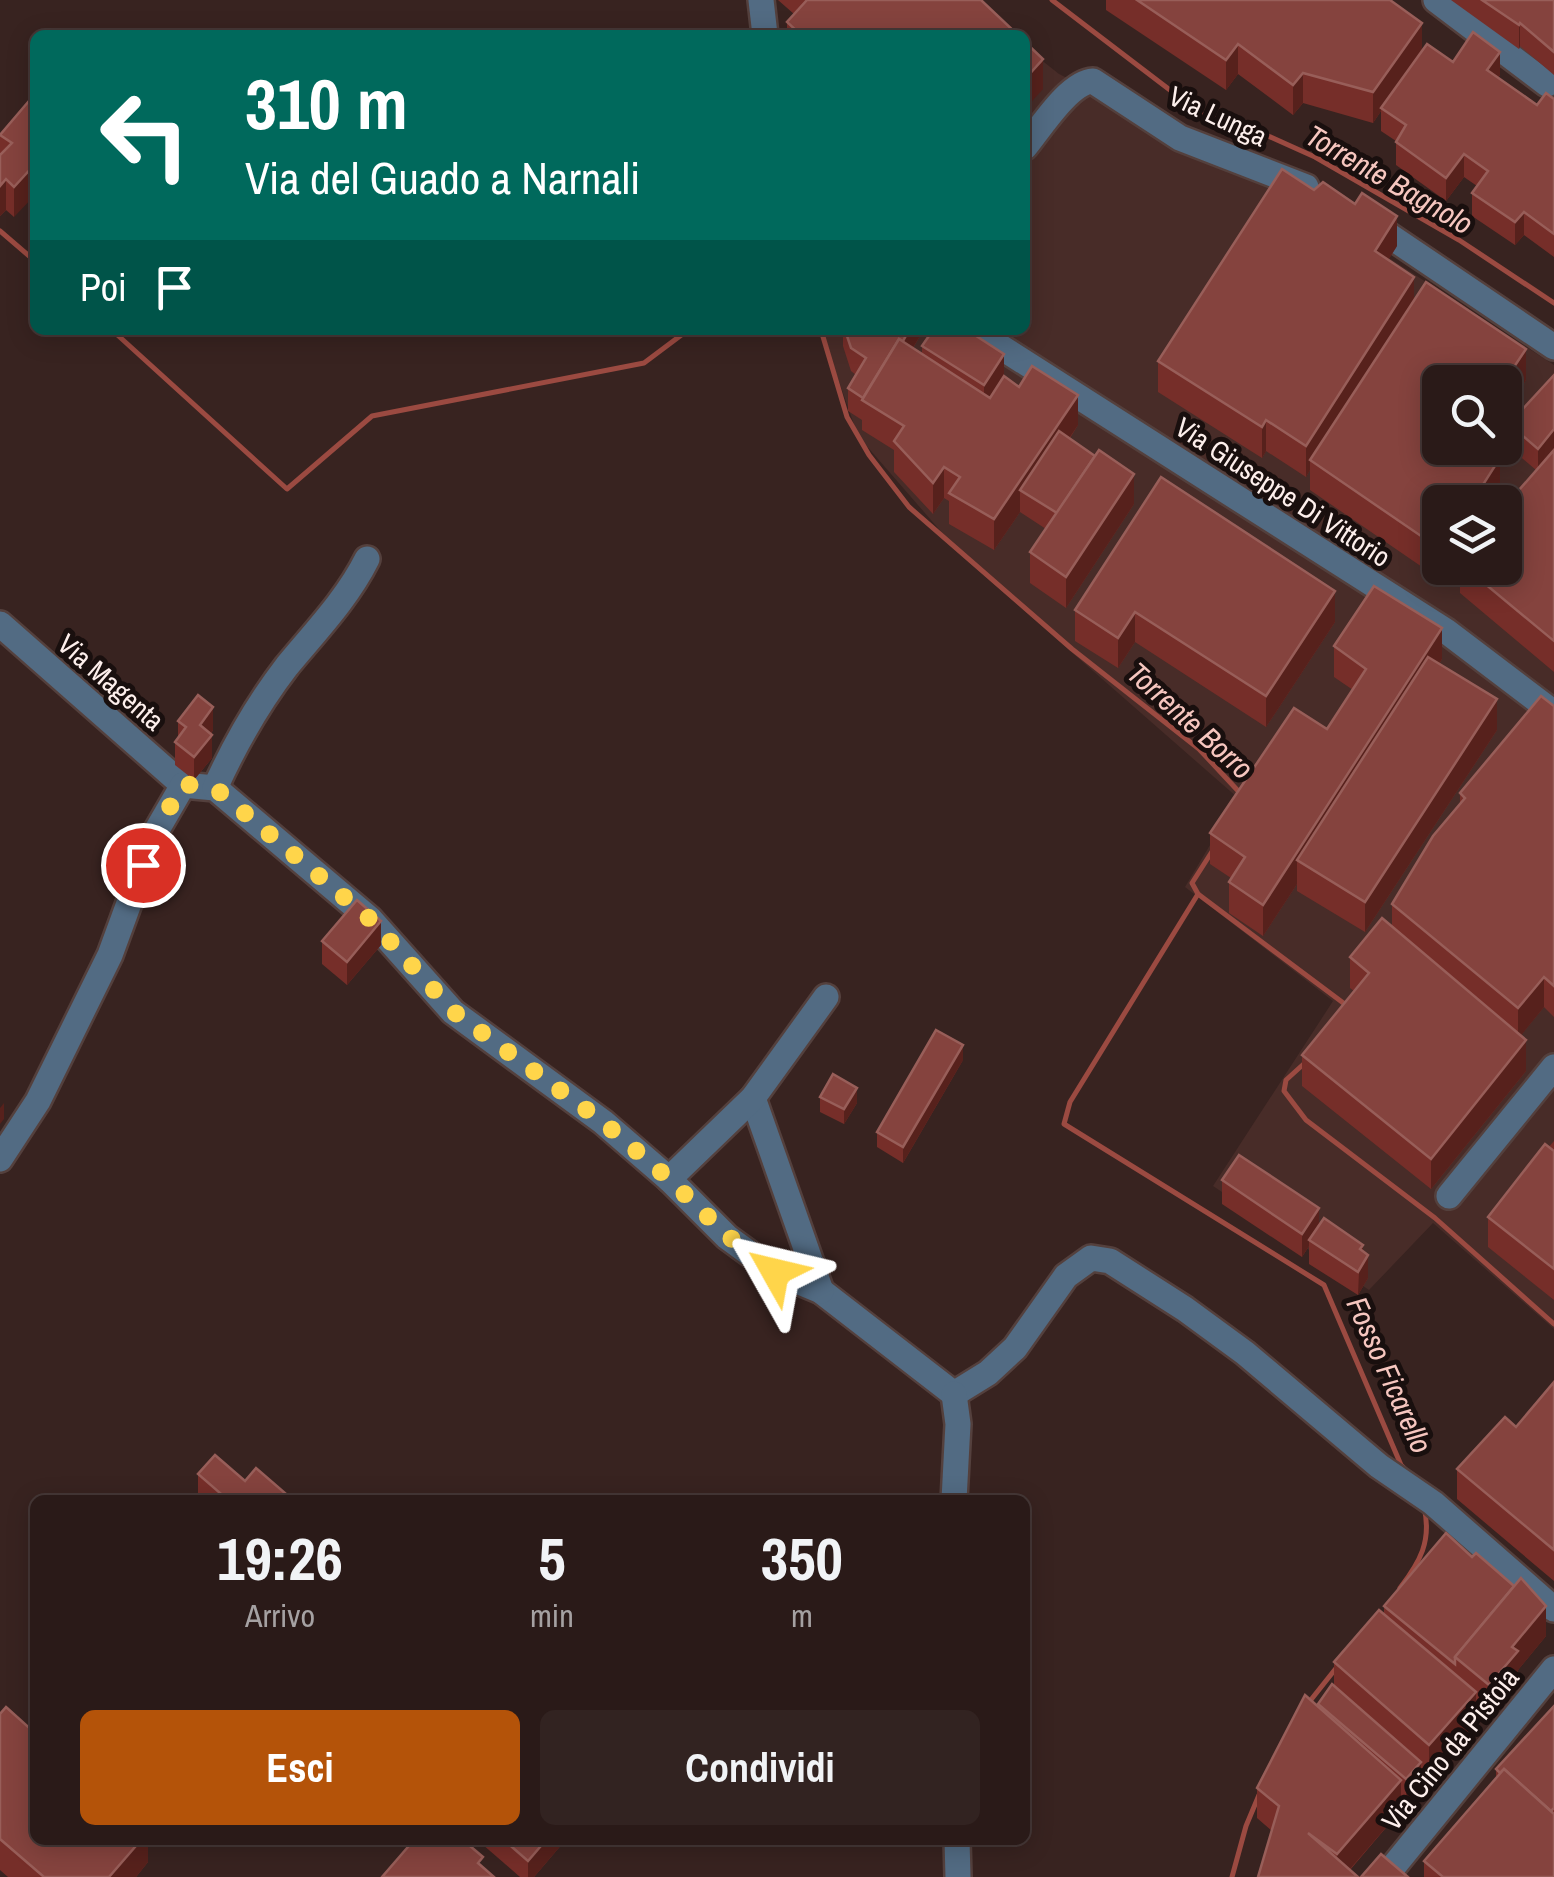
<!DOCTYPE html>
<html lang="it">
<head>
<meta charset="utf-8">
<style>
	body { margin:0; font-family:"Archivo Narrow",sans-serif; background:#322321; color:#f1f3f6; height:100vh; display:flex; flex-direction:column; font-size:38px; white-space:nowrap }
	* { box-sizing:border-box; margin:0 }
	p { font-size:32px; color:#a5a1a2 }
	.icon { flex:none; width:55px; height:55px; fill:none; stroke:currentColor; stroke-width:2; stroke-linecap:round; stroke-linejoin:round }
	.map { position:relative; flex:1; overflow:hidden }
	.sheet { position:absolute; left:30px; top:1495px; width:1000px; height:350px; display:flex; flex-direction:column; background:#2a1a18; border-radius:15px; box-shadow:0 5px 25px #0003,0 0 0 2px #463837 }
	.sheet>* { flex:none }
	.banner { position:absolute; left:30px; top:30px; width:1000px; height:305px; border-radius:15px; box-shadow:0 5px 25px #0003,0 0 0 2px #463837; background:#00695c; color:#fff; overflow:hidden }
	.controls { position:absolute; left:1422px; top:365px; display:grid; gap:20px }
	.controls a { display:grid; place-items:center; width:100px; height:100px; border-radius:15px; background:#2a1a18; box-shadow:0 5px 25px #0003,0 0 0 2px #463837; font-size:50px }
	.pin { position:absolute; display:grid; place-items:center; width:85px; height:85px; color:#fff; margin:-42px; border:5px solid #fff; border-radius:50%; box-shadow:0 2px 10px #0007 }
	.me { position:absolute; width:110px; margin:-55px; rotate:307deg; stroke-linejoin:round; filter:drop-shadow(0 0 8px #0008) }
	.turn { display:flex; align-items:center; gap:35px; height:210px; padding:0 50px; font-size:45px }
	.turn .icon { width:130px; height:130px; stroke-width:2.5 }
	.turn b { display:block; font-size:70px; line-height:85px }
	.then { display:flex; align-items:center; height:95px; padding:0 50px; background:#0003; gap:20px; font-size:38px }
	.eta { display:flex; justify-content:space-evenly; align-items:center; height:170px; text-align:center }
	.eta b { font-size:60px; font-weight:700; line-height:70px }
	.button { display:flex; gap:20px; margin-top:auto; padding:20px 50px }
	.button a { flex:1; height:115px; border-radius:15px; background:#b45309; color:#fff; font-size:40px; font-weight:700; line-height:115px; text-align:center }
	.button a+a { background:#322321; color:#f1f3f6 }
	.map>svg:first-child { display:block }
	.built { fill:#482c28; fill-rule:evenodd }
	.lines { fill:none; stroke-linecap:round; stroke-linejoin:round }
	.stream { stroke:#9b4a41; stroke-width:5 }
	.minor-casing { stroke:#54403d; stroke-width:30 }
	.minor { stroke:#526b83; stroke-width:25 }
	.wall { fill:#762e29 }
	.shaded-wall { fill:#57211c }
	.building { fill:#85433e; stroke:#985e59; stroke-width:2.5 }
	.route { stroke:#ffd54a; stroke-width:18; stroke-dasharray:0 32.4 }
	.labels { text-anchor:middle; stroke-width:10; stroke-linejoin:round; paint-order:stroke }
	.street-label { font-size:28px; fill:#fdefec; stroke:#190f0e }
	.water-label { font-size:30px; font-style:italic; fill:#f6c6bf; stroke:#190f0e }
</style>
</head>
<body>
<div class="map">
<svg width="1554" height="1877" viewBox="0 0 1554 1877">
	<rect width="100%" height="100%" fill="#382320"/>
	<path class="built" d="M 1025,47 L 1059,74 L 1258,173 L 1554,365 L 1554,1329 L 1433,1223 L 1369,1290 L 1213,1186 L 1333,1001 L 1185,887 L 1238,798 L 964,558 L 858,436 L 821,330 L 1025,330 ZM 1440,382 L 1505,382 L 1505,448 L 1440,448 ZM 1440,502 L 1505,502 L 1505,568 L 1440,568 Z"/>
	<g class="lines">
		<g class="stream">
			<polyline points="1052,0 1204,116 1255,130 1315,157 1459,240 1554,303"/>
			<polyline points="0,231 35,261"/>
			<polyline points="112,330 287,489 372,416 644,363 688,330"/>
			<polyline points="821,330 847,417 869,455 909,507 1072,649 1199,749 1241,794"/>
			<polyline points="1213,850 1192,883 1198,894 1346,1005 1344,1007"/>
			<polyline points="1198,894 1070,1102 1064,1124 1324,1285 1401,1465 1407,1471"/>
			<polyline points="1307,1061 1286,1080 1284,1091 1306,1120 1435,1218 1554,1324"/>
			<path d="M 1400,1588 C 1420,1562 1432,1541 1424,1507"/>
			<polyline points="1306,1706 1337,1667"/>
			<polyline points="1232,1877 1246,1826 1259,1795"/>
		</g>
		<defs>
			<g id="minor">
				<polyline points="761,0 765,35"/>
				<polyline points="1436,0 1547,84"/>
				<path d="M 1025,147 C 1040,129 1069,82 1093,81 L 1180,138 L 1306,187"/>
				<polyline points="1372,224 1554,347"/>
				<polyline points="974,330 1446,631 1554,713"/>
				<polyline points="0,624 183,785"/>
				<polyline points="183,785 215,788 370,919 453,1012 603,1122 669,1179 727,1237 775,1272 821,1291 954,1394 988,1373 1015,1348 1066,1276 1091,1258 1110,1261 1185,1309 1245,1353 1379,1466 1433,1503 1554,1609"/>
				<path d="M 215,788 C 235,744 257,705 287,666 C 315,632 347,599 367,559"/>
				<polyline points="753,1098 821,1291"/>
				<polyline points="0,1159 38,1101 110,955 154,835 183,785"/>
				<polyline points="669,1179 753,1098 826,997"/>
				<polyline points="1449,1196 1554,1067"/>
				<polyline points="954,1500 958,1424 954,1394"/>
				<polyline points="957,1840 958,1877"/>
				<polyline points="1393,1867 1554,1669"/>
			</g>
		</defs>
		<use href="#minor" class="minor-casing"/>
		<use href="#minor" class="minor"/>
	</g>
	<g class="wall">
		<polygon points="778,0 981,0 1018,35 787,35 787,22 794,14"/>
		<polygon points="1106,0 1390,0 1422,51 1453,62 1500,75 1498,78 1537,105 1554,99 1554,257 1524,235 1515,245 1472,216 1472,193 1477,186 1464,177 1446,201 1396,165 1396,141 1381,131 1381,111 1373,123 1303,103 1293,115 1238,74 1226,90 1106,10"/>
		<polygon points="1451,0 1554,0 1554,75 1520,46 1519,49"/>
		<polygon points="34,95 14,217 6,210 0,216 0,135"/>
		<polygon points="1397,246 1388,260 1414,300 1526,380 1505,412 1505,382 1440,382 1500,489 1440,502 1440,568 1449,568 1441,580 1310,490 1310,470 1306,477 1266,451 1262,458 1158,392 1158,361"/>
		<polygon points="843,330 920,330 920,336 913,348 922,354 922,346 1004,376 1078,425 1070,438 1134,504 1066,608 1030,583 1030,552 1046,529 1020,512 994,550 949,524 949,501 944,498 933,514 894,472 894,450 862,430 862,420 848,411 848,388 856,375 851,371 843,346"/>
		<polygon points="1554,375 1554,672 1460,593 1460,568 1505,568 1536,470 1509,447 1509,424"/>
		<polygon points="1161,477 1335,622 1266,727 1135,642 1118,668 1075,641 1075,610"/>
		<polygon points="1334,646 1442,659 1439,664 1497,730 1365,932 1297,891 1297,884 1263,936 1229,913 1229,882 1231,878 1210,864 1210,833 1327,729 1353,690 1334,677"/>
		<polygon points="1554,706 1554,1017 1544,1007 1521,1035 1526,1071 1431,1189 1302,1086 1302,1055 1354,991 1350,988 1350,957 1392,926 1392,904 1460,804 1460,793"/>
		<polygon points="178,721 213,730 211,734 212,758 194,780 175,765 175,742 178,738"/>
		<polygon points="322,941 381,945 347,985 322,964"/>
		<polygon points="963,1060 903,1163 877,1147 877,1132"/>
		<polygon points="820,1097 857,1103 844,1124 820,1112"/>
		<polygon points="1554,1141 1554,1300 1488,1247 1488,1217"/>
		<polygon points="1222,1180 1319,1226 1363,1251 1368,1278 1358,1295 1309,1264 1309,1246 1302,1257 1222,1204"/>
		<polygon points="1554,1382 1554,1581 1457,1499 1457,1469 1516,1427"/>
		<polygon points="198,1474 245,1481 293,1500 198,1500"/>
		<polygon points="1384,1606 1546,1636 1518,1670 1518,1682 1489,1716 1476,1705 1476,1722 1429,1776 1421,1768 1421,1785 1406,1802 1401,1798 1401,1810 1350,1870 1272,1831 1257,1818 1257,1788 1318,1706 1318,1704 1334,1686 1334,1662 1384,1615"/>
		<polygon points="1554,1706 1554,1877 1424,1877 1424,1861 1496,1779 1496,1769"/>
		<polygon points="0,1714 148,1840 148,1862 136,1877 8,1877 0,1870"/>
		<polygon points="482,1840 563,1840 563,1843 534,1877 520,1877 482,1844"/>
	</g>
	<g class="shaded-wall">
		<polygon points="1422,23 1422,53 1381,108 1381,111 1373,123 1373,92"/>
		<polygon points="1520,23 1520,46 1519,49 1519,25"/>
		<polygon points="1238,44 1238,74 1226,90 1226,60"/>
		<polygon points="1500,52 1500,75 1487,93 1487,70"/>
		<polygon points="1043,59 1043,89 1025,109 1025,79"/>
		<polygon points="1303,73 1303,103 1293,115 1293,85"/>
		<polygon points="1464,154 1464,177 1446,201 1446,178"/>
		<polygon points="35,164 35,195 14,217 14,187"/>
		<polygon points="6,179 6,210 0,216 0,186"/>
		<polygon points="1524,212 1524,235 1515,245 1515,222"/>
		<polygon points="1397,216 1397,246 1375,281 1375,251"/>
		<polygon points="1414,277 1414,308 1310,460 1310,470 1306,477 1306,446"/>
		<polygon points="910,330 920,330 920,336 876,408 866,402"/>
		<polygon points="1526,349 1526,380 1505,412 1505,382"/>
		<polygon points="1004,354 1004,377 984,408 984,385"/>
		<polygon points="1078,395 1078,425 1030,496 1020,490 1020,512 994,550 994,519"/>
		<polygon points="1266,420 1266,451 1262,458 1262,427"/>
		<polygon points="1554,429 1554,453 1538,472 1538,449"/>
		<polygon points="1500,458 1500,489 1491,502 1472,502"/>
		<polygon points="944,467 944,498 933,514 933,483"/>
		<polygon points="1134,474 1134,504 1066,608 1066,577"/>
		<polygon points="1441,568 1449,568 1441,580"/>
		<polygon points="1335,591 1335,622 1266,727 1266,696"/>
		<polygon points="1135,612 1135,642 1118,668 1118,638"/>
		<polygon points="1442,628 1442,659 1308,867 1297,860 1297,884 1263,936 1263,905"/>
		<polygon points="1497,699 1497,730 1365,932 1365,902"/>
		<polygon points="213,707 213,730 200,748 200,725"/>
		<polygon points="212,735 212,758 194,780 194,757"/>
		<polygon points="381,921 381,945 347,985 347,962"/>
		<polygon points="1544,977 1544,1007 1518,1039 1518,1008"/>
		<polygon points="1526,1040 1526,1071 1431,1189 1431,1159"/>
		<polygon points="963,1045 963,1060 903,1163 903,1147"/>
		<polygon points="857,1088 857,1103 844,1124 844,1109"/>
		<polygon points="4,1103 4,1119 0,1124 0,1108"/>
		<polygon points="1319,1208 1319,1231 1309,1240 1309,1246 1302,1257 1302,1234"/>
		<polygon points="1363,1245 1363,1264 1368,1255 1368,1278 1358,1295 1360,1249"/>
		<polygon points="1546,1606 1546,1636 1518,1670 1518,1682 1489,1716 1489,1685 1512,1647"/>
		<polygon points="1476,1692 1476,1722 1429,1776 1429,1745"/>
		<polygon points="1421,1762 1421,1785 1406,1802 1406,1779"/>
		<polygon points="1401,1780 1401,1810 1343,1877 1337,1877 1337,1854"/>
		<polygon points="141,1840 148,1840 148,1862 136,1877 109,1877"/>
		<polygon points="546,1840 563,1840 563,1843 534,1877 528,1877 528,1861"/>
	</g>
	<g class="building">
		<polygon points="807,0 981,0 1018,35 801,35 787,22"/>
		<polygon points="1137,0 1390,0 1422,23 1373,92 1303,73 1293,85 1238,44 1226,60"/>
		<polygon points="1482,0 1554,0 1554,52 1520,23 1519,25"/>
		<polygon points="1473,32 1500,52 1487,70 1537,105 1546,93 1554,99 1554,234 1524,212 1515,222 1472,193 1488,171 1464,154 1446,178 1396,142 1406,125 1381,108 1427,44 1453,62"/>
		<polygon points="1025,42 1043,59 1025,79"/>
		<polygon points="34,95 35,164 14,187 6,179 0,186 0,155 12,143 0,135"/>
		<polygon points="1282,169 1314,190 1323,182 1355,204 1362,193 1397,216 1375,251 1414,277 1306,446 1266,420 1262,427 1158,361"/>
		<polygon points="1426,282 1526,349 1504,382 1440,382 1440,448 1483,448 1500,458 1472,502 1440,502 1440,549 1310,460"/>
		<polygon points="845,330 909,330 903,341 899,339 863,398 848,388 866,358 851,348"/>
		<polygon points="933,330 967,330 1004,354 984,385 922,346"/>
		<polygon points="899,339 990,398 1004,376 1019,387 1032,366 1078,395 994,519 949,493 960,477 944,467 933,483 894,441 904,426 862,400"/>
		<polygon points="1554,375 1554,429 1538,449 1509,424"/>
		<polygon points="1059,431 1095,456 1057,513 1020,490"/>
		<polygon points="1099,450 1134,474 1066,577 1030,552"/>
		<polygon points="1554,450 1554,641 1466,568 1505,568 1505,506"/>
		<polygon points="1161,477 1335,591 1266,696 1135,612 1118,638 1075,610"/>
		<polygon points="1374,586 1442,628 1263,905 1229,882 1245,857 1210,833 1294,708 1327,729 1366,669 1334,646"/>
		<polygon points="1428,657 1497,699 1365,902 1297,860"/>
		<polygon points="198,695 213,707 200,725 212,735 194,757 175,742 186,727 178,721"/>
		<polygon points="1541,696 1554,706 1554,986 1544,977 1518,1008 1392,904 1433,836 1465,798 1460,793"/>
		<polygon points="357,900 381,921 347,962 322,941"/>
		<polygon points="1382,918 1526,1040 1431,1159 1302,1055 1369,973 1350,957"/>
		<polygon points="936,1030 963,1045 903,1147 877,1132"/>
		<polygon points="833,1074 857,1088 844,1109 820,1097"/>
		<polygon points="1545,1144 1554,1151 1554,1269 1488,1217"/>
		<polygon points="1239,1155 1319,1208 1302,1234 1222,1180"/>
		<polygon points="1324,1218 1363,1245 1360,1249 1368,1255 1358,1272 1309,1240"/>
		<polygon points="1554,1382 1554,1550 1457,1469 1505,1417 1516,1427"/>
		<polygon points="215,1455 245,1481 256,1468 293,1500 228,1500 198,1474"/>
		<polygon points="1446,1533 1472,1557 1476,1553 1514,1586 1455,1657 1455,1664 1384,1606"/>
		<polygon points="1521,1578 1546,1606 1512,1647 1518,1651 1489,1685 1455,1657"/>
		<polygon points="1379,1610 1476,1692 1429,1745 1334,1662"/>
		<polygon points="1332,1684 1421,1762 1406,1779 1318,1704"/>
		<polygon points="1305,1695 1401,1780 1337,1854 1308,1833 1358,1877 1258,1877 1279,1806 1257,1788"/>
		<polygon points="1554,1706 1554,1808 1551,1811 1504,1769 1500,1773 1496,1769"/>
		<polygon points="6,1707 35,1733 35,1840 141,1840 109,1877 44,1877 0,1839 0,1714"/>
		<polygon points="1504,1769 1554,1814 1554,1877 1443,1877 1424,1861"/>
		<polygon points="414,1840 463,1840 483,1857 478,1863 494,1877 382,1877"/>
		<polygon points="504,1840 546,1840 528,1861"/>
		<polygon points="1381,1854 1408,1877 1361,1877"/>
	</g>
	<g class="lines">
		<polyline class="route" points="143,865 154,835 183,784 215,788 370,919 454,1012 603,1122 669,1179 728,1236 775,1272"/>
	</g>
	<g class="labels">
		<g class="street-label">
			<text transform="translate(1218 116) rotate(25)" y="10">Via Lunga</text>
			<text transform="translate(1283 492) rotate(33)" y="10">Via Giuseppe Di Vittorio</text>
			<text transform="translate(111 682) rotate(41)" y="10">Via Magenta</text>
			<text transform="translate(1450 1749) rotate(-51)" y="10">Via Cino da Pistoia</text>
		</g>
		<g class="water-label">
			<text transform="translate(1389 180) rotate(30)" y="10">Torrente Bagnolo</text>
			<text transform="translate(1190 721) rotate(42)" y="10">Torrente Borro</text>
			<text transform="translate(1389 1375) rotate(66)" y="10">Fosso Ficarello</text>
		</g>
	</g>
</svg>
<div class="controls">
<a><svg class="icon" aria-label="search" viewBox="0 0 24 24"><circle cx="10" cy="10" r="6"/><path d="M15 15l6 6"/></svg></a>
<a><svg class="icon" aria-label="layers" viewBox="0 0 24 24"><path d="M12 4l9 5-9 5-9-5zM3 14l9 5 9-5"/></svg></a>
</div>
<div class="pin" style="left:143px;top:865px;background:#d93025"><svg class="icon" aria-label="arrive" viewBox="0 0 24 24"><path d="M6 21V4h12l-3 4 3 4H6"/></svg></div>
<svg class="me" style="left:775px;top:1272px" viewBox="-20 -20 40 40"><path d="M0-17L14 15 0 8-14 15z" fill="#ffd54a" stroke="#fff" stroke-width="4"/></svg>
<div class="banner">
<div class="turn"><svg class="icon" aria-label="left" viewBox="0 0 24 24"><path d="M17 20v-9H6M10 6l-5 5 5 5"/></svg><div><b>310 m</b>Via del Guado a Narnali</div></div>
<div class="then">Poi<svg class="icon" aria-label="arrive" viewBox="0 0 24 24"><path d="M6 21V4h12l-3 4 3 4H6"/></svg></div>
</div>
<section class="sheet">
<div class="eta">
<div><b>19:26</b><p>Arrivo</p></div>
<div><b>5</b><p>min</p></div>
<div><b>350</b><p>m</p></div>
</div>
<div class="button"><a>Esci</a><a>Condividi</a></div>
</section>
</div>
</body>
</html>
